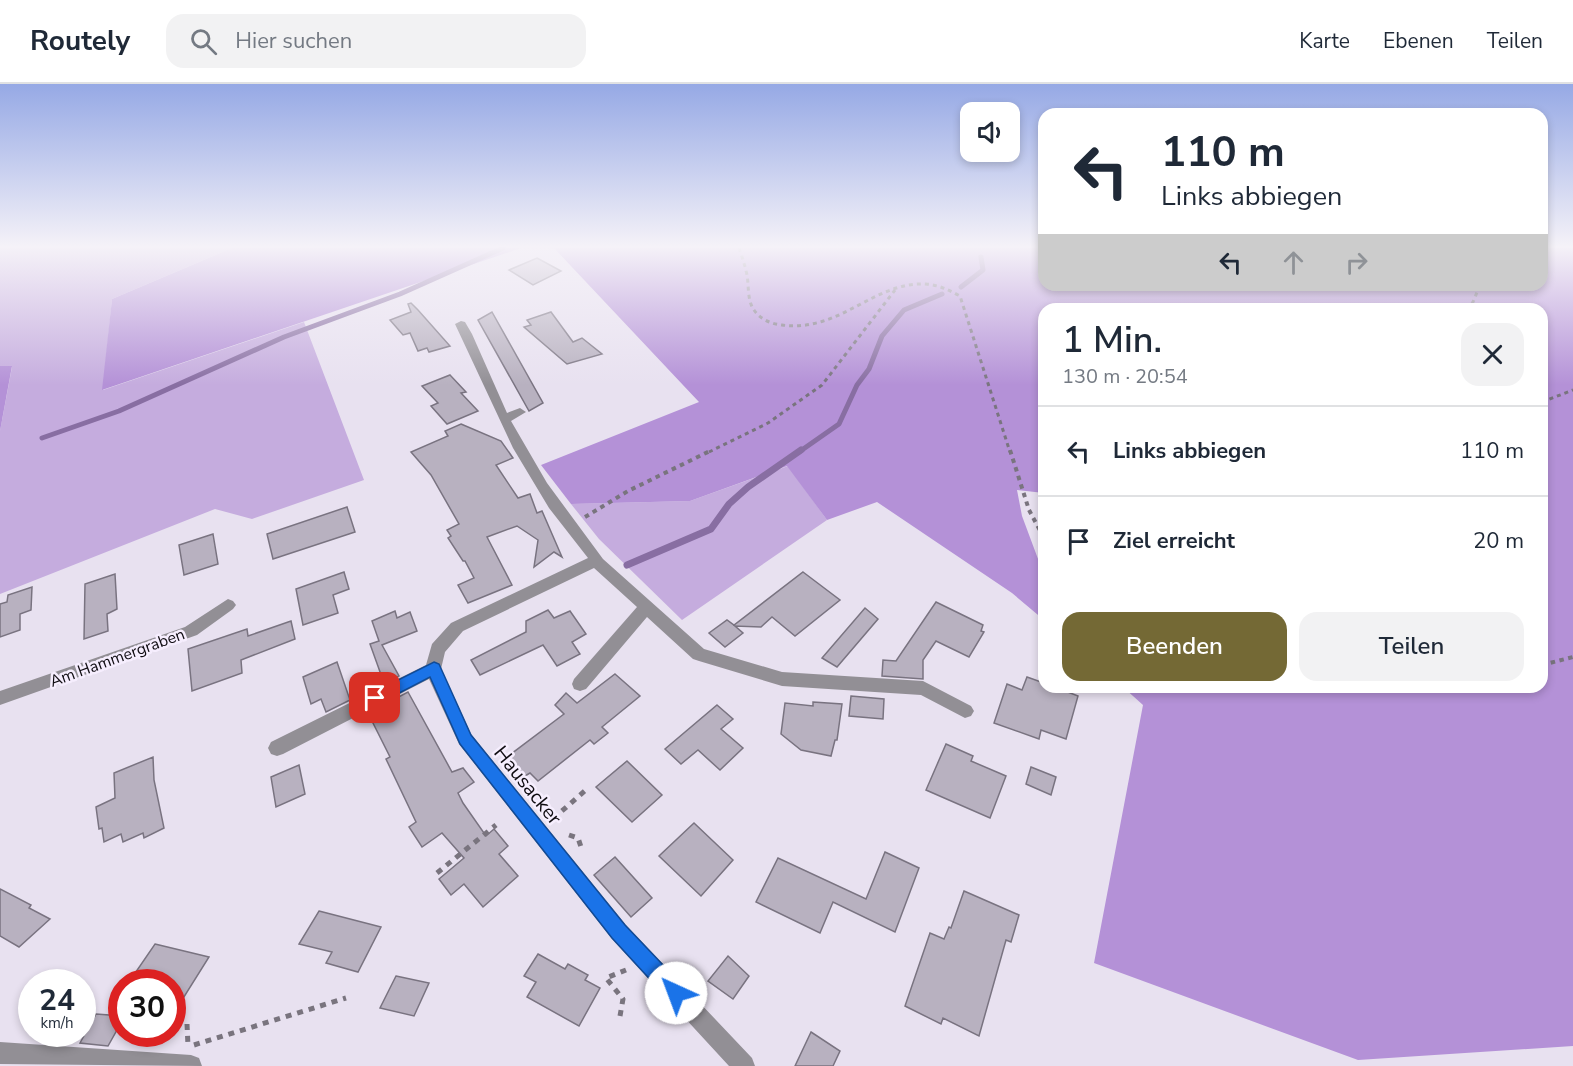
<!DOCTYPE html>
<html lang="de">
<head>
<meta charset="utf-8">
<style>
	body { margin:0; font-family:"Nunito Sans",sans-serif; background:#f2f2f3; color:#1f2937; height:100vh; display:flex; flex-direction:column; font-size:22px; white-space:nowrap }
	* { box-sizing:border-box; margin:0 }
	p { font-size:20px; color:#747a83 }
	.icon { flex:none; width:33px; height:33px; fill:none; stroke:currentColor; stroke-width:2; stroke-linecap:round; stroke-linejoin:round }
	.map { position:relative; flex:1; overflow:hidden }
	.drawer { position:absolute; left:1038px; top:219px; width:510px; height:390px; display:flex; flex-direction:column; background:#fff; border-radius:18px; box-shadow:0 3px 9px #0003 }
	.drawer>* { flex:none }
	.banner { position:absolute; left:1038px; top:24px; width:510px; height:183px; border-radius:18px; box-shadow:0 3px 9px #0003; background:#fff; color:#1f2937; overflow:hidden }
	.controls { position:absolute; left:960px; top:18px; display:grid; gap:12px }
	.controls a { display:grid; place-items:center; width:60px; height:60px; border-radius:12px; background:#fff; box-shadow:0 3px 9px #0003; font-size:30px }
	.speed { position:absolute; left:18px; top:885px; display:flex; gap:12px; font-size:30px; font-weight:700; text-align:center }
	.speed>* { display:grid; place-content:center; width:78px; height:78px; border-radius:50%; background:#fff; box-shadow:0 3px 9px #0003; line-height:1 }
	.speed small { font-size:15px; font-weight:400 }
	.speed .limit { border:9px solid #d22; background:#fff; color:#111 }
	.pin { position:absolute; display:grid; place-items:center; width:51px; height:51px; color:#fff; margin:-26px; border-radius:12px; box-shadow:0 3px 9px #0006 }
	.me { position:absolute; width:66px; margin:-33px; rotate:317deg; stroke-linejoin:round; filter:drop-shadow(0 0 4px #0008) }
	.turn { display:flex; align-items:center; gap:21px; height:126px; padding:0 24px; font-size:27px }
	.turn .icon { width:78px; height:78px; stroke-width:2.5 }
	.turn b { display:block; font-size:42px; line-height:51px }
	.lanes { display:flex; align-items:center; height:57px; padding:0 24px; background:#0003; justify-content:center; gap:30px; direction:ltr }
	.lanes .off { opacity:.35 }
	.round { display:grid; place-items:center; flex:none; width:63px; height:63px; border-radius:18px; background:#f2f2f3 }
	.overview { display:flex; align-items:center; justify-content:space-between; height:102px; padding:0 24px }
	h1 { font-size:36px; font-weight:600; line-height:45px }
	.cta { display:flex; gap:12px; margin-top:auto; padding:12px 24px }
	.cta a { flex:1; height:69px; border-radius:18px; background:#746935; color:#fff; font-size:24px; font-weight:600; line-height:69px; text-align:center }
	.cta a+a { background:#f2f2f3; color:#1f2937 }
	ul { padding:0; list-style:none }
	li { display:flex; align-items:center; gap:18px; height:90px; padding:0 24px; border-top:2px solid #e0e1e3 }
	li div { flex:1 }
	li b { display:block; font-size:22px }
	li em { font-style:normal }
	header { display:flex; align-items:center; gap:36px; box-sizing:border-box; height:84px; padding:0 30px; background:#fff; border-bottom:2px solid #e0e1e3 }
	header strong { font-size:28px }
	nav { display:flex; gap:33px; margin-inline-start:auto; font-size:21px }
	.search { width:420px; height:54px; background:#f2f2f3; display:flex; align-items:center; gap:15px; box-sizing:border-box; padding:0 21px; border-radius:18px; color:#747a83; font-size:22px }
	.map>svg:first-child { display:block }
	.green { fill:#c5acde }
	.forest { fill:#b491d7 }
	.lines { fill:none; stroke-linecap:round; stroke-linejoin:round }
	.stream-far1 { stroke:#886ea2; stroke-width:5 }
	.stream { stroke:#886ea2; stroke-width:7 }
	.building { fill:#b8b1c0; stroke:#797380; stroke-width:1.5 }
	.path-far2 { stroke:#79747e; stroke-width:3; stroke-dasharray:4 4; stroke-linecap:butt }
	.path-far1 { stroke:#79747e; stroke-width:4; stroke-dasharray:4.5 4.5; stroke-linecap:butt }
	.path { stroke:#79747e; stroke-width:5; stroke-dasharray:6 6; stroke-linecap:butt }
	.minor { fill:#928f95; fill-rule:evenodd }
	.route { fill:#1a73e8; stroke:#114b97; stroke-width:1.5 }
	.labels { text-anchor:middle; stroke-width:5; stroke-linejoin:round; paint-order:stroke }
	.street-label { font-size:16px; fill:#0f0c11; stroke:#f6eefe }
	.near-street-label { font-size:20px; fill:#0f0c11; stroke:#f6eefe }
</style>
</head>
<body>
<header>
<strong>Routely</strong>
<div class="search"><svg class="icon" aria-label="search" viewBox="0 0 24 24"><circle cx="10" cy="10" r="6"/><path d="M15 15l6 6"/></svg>Hier suchen</div>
<nav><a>Karte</a><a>Ebenen</a><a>Teilen</a></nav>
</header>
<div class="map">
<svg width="1573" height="982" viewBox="0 0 1573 982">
	<rect width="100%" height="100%" fill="#e8e1f0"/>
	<g class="green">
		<polygon points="0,164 232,164 112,215 103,306 304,238 364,396 252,435 215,425 0,510 0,347 12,283 0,282"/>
		<polygon points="788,382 827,436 682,536 599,455 571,420 690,417"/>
	</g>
	<g class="forest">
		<polygon points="232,164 521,164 102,306 112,215"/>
		<polygon points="554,164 1044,164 1044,201 1542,201 1542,164 1573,164 1573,962 1358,976 1094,879 1143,621 1123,603 1542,603 1542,225 1044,225 1044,409 1017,406 1022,432 1044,491 1044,536 1012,509 877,418 827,436 787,382 690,417 571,420 541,381 699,318"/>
		<polygon points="0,282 12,282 0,347"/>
	</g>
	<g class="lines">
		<g class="stream-far1">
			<polyline points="961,203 983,186 981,173"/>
			<polyline points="42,354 119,327 284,253 400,210 503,164"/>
			<polyline points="799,368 839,340 857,301 869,285 882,252 904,226 942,210"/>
		</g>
		<polyline class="stream" points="627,481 711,445 729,420 748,403 801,366"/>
	</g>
	<g class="building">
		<polygon points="537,174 561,187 533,201 509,186"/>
		<polygon points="411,219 418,226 450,262 429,268 427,264 418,267 410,249 403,251 390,236 411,228 408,220"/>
		<polygon points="492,228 543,319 529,327 478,236"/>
		<polygon points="551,228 573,258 582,254 602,270 567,280 524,243 531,241 527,236"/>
		<polygon points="450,291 466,308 461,309 478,327 447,340 431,322 438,319 422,302"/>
		<polygon points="461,340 501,357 513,374 496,381 518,414 530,410 537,429 542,427 562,473 554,468 534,483 538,456 517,442 487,453 512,501 468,519 458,501 474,494 465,477 463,477 448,454 451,452 447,446 459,440 431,391 411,368 448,352 445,347"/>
		<polygon points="347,423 355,448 273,475 267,450"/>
		<polygon points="213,450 218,480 184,491 179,461"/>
		<polygon points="344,488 349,505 333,511 338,529 303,541 296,505"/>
		<polygon points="803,488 840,516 795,552 772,533 761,543 735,542 743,549 725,563 709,549 727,536 734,541"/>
		<polygon points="115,490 117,525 107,530 108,547 84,555 85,500"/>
		<polygon points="32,503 31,526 20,530 20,546 0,553 0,520 7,518 8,511"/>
		<polygon points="936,518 983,541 981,547 984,548 969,573 936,557 923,576 923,595 882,592 883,576 896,577"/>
		<polygon points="865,524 878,535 837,583 822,574"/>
		<polygon points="548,526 554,534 570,527 586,550 572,558 580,570 557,582 543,561 480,591 471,576 526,548 526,537"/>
		<polygon points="395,527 397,534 410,528 417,547 382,561 399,592 384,599 370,560 379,557 372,537"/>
		<polygon points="291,537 295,555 241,576 242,589 192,607 188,565 247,545 248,552"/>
		<polygon points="337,578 350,616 326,628 321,615 311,620 303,593"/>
		<polygon points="615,590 640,612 602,643 608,649 594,660 590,656 538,697 530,689 525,692 507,673 564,630 555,621 566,609 577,619"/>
		<polygon points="1027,593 1044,599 1044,603 1055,603 1078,612 1066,655 1041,646 1039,655 994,639 1007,600 1022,606"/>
		<polygon points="408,608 452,688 463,684 474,698 458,709 463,719 486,752 494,745 508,762 499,770 518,792 483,823 464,800 451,811 439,795 464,774 442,749 422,763 409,743 416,738 386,675 390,673 368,629"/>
		<polygon points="851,612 884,615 883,635 849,632"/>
		<polygon points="813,618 842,620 837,656 835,656 831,672 801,666 781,650 785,619 813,622"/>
		<polygon points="717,621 733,635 721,645 743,664 720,686 698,666 681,680 665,665"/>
		<polygon points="946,660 973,672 971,677 1006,692 990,734 926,706"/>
		<polygon points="153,673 154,696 164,744 144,754 143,749 123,758 121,750 104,758 102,744 99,745 96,723 115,714 114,689"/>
		<polygon points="627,677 662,711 632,738 596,703"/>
		<polygon points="299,681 305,710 276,723 271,693"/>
		<polygon points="1031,683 1056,693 1051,711 1026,700"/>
		<polygon points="694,739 733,776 701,812 659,772"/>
		<polygon points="885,768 919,784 895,848 833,818 820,849 756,818 778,774 866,815"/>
		<polygon points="615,773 652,814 631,833 594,791"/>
		<polygon points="0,805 31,821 29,824 50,835 19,863 0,852"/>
		<polygon points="964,807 1019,831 1011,858 1006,856 979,952 943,934 941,940 905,922 930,849 944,855 949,843 951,844"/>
		<polygon points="319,827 381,843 358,888 326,879 332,868 299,860"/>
		<polygon points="155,860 209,873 172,932 172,898 129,898"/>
		<polygon points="538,870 565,885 568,880 588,891 585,896 600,904 579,942 527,913 536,898 524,892"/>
		<polygon points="728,872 749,892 733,915 708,897"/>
		<polygon points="396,892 429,899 414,932 380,924"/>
		<polygon points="96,930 122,932 122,937 108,962 80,959"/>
		<polygon points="811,948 840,967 833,982 795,982"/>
	</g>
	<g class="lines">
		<g class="path-far2">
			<path d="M 739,164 C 742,173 745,181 747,191 C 749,202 747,216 754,226 C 760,235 771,240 782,241 C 840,249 874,197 926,200 C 939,201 949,206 960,212 L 1010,368"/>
			<polyline points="1466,225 1473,218 1480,201"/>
			<polyline points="1542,318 1573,306"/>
			<polyline points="709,368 768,339 822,301 895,206"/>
		</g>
		<g class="path-far1">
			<polyline points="1010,366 1029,426 1044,454"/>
			<polyline points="585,433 628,407 712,366"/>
			<polyline points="1542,581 1573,573"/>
		</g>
		<g class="path">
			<polyline points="557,735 555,733 587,705"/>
			<polyline points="569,751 578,754 582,766"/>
			<polyline points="437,789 496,741"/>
			<polyline points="620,932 623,915 606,894 626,886"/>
			<polyline points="187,940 188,962"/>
			<polyline points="194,961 346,914"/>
		</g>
		<g class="minor">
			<polygon points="461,237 465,238 472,250 507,329 520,324 526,328 511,337 547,399 603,475 704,565 782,588 923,597 971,622 974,627 971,632 965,634 921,611 782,602 699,577 693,575 647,533 586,605 580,607 574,605 572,600 574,595 637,523 594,484 463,547 445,568 441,585 471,650 626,841 752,974 755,982 729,982 612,855 459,660 429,595 283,670 277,672 271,670 268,664 271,658 426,581 432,560 451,539 588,474 549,424 513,364 455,240"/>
			<polygon points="228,515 233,517 236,521 233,525 197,551 0,621 0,607 185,543"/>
			<polygon points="0,958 191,971 199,974 202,982 0,980"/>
		</g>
	</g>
	<linearGradient id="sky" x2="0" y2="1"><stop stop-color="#96a9e5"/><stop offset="0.54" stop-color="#f5f2f8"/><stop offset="1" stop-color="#f5f2f8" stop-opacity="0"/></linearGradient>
	<rect width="1573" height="301" fill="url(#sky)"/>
	<polygon class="route" points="434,578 439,580 471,651 625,841 683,902 686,909 683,916 676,919 669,916 612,854 460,660 430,593 380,619 375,621 370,619 367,614 370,610"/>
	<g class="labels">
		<g class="street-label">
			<text transform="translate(117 573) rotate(-20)" y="6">Am Hammergraben</text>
		</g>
		<g class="near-street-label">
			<text transform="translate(528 701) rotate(51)" y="7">Hausacker</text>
		</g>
	</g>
</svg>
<div class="controls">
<a><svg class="icon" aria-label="sound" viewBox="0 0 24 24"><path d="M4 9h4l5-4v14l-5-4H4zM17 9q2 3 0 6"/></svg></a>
</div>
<div class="speed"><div>24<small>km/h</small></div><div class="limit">30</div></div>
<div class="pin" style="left:375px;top:614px;background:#d93025"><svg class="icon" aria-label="arrive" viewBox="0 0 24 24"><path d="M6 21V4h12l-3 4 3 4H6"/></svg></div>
<svg class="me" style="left:676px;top:909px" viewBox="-20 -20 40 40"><circle r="19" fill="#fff"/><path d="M0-13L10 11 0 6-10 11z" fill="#1a73e8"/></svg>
<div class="banner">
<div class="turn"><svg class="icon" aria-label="left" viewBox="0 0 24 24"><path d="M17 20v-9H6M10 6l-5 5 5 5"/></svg><div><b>110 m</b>Links abbiegen</div></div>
<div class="lanes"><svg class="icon" aria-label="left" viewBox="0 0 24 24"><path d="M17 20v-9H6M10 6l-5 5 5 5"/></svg><svg class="icon off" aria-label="ahead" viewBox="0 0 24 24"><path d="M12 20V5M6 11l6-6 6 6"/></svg><svg class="icon off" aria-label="right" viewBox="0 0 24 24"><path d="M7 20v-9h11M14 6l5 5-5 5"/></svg></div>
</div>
<section class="drawer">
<div class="overview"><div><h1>1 Min.</h1><p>130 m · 20:54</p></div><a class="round"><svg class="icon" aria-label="close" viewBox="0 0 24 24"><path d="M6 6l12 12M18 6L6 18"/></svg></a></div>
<ul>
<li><svg class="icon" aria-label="left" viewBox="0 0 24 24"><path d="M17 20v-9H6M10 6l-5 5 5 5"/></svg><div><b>Links abbiegen</b></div><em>110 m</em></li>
<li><svg class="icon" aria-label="arrive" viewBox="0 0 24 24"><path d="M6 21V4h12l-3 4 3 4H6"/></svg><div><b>Ziel erreicht</b></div><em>20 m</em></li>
</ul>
<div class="cta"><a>Beenden</a><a>Teilen</a></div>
</section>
</div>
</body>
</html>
